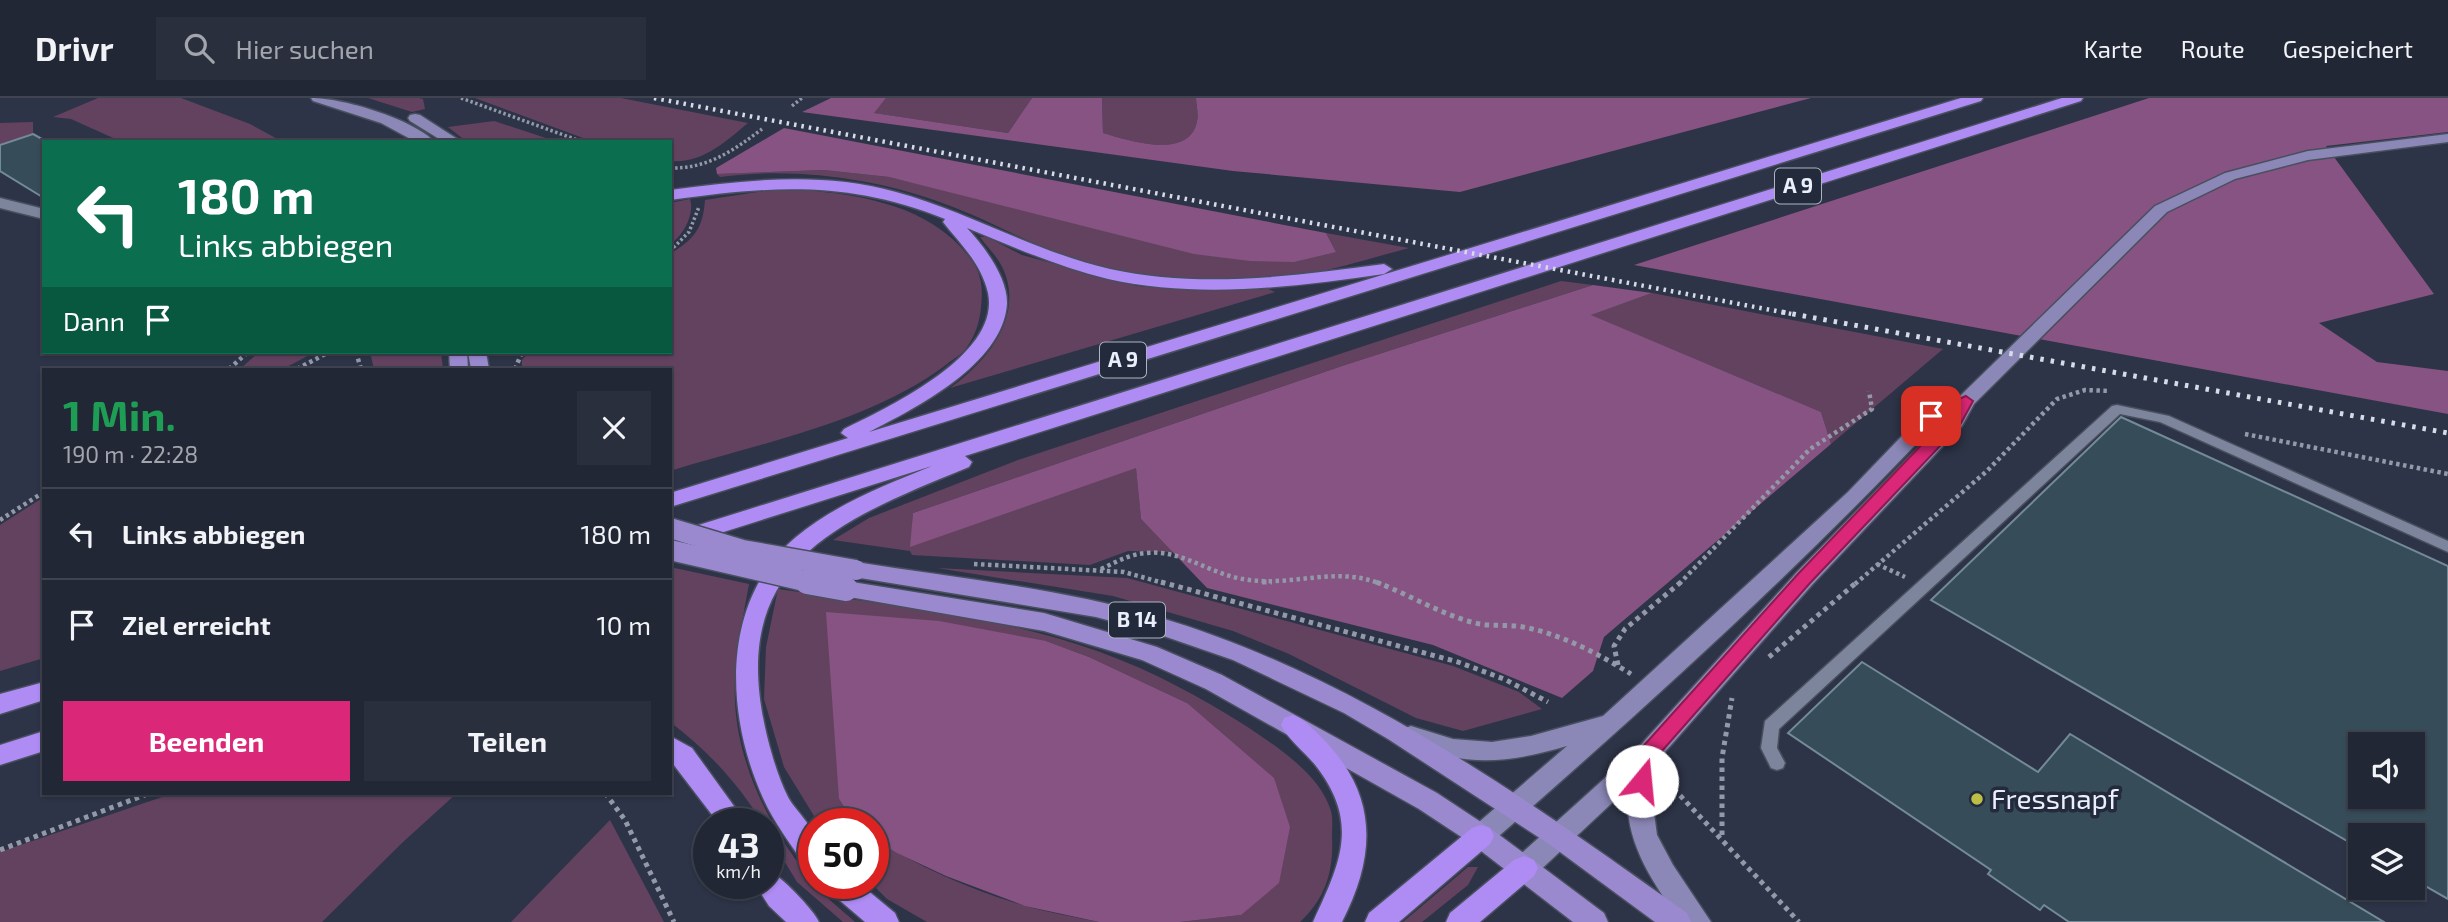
<!DOCTYPE html>
<html lang="de">
<head>
<meta charset="utf-8">
<style>
	body { margin:0; font-family:"Exo 2",sans-serif; background:#2a2f3d; color:#f1f3f6; height:100vh; display:flex; flex-direction:column; font-size:26px; white-space:nowrap }
	* { box-sizing:border-box; margin:0 }
	p { font-size:23px; color:#a2a5ad }
	.icon { flex:none; width:38px; height:38px; fill:none; stroke:currentColor; stroke-width:2; stroke-linecap:round; stroke-linejoin:round }
	.map { position:relative; flex:1; overflow:hidden }
	.side { position:absolute; left:42px; top:270px; width:630px; height:427px; display:flex; flex-direction:column; background:#222735; border-radius:0px; box-shadow:0 2px 5px #0004,0 0 0 2px #3f4450 }
	.side>* { flex:none }
	.top-card { position:absolute; left:42px; top:42px; width:630px; height:214px; border-radius:0px; box-shadow:0 2px 5px #0004,0 0 0 2px #3f4450; background:#0b6e4f; color:#fff; overflow:hidden }
	.fabs { position:absolute; left:2348px; top:634px; display:grid; gap:14px }
	.fabs a { display:grid; place-items:center; width:77px; height:77px; border-radius:0px; background:#222735; box-shadow:0 2px 5px #0004,0 0 0 2px #3f4450; font-size:35px }
	.speed { position:absolute; left:693px; top:710px; display:flex; gap:14px; font-size:35px; font-weight:700; text-align:center }
	.speed>* { display:grid; place-content:center; width:91px; height:91px; border-radius:50%; background:#222735; box-shadow:0 2px 5px #0004,0 0 0 2px #3f4450; line-height:1 }
	.speed small { font-size:18px; font-weight:400 }
	.speed .limit { border:10px solid #d22; background:#fff; color:#111 }
	.pin { position:absolute; display:grid; place-items:center; width:60px; height:60px; color:#fff; margin:-30px; border-radius:14px; box-shadow:0 4px 10px #0006 }
	.me { position:absolute; width:77px; margin:-38px; rotate:17deg; stroke-linejoin:round; filter:drop-shadow(0 0 5px #0008) }
	.turn { display:flex; align-items:center; gap:24px; height:147px; padding:0 21px; font-size:32px }
	.turn .icon { width:91px; height:91px; stroke-width:2.5 }
	.turn b { display:block; font-size:49px; line-height:60px }
	.then { display:flex; align-items:center; height:66px; padding:0 21px; background:#0003; gap:14px; font-size:26px }
	.round { display:grid; place-items:center; flex:none; width:74px; height:74px; border-radius:0px; background:#2a2f3d }
	.headline { display:flex; align-items:center; justify-content:space-between; height:119px; padding:0 21px }
	h1 { font-size:42px; font-weight:700; line-height:52px; color:#1e9e55 }
	.button { display:flex; gap:14px; margin-top:auto; padding:14px 21px }
	.button a { flex:1; height:80px; border-radius:0px; background:#db2777; color:#fff; font-size:28px; font-weight:700; line-height:80px; text-align:center }
	.button a+a { background:#2a2f3d; color:#f1f3f6 }
	ul { padding:0; list-style:none }
	li { display:flex; align-items:center; gap:21px; height:91px; padding:0 21px; border-top:2px solid #3f4450 }
	li div { flex:1 }
	li b { display:block; font-size:26px }
	li em { font-style:normal }
	header { display:flex; align-items:center; gap:42px; box-sizing:border-box; height:98px; padding:0 35px; background:#222735; border-bottom:2px solid #3f4450 }
	header strong { font-size:33px }
	nav { display:flex; gap:38px; margin-inline-start:auto; font-size:24px }
	.search { width:490px; height:63px; background:#2a2f3d; display:flex; align-items:center; gap:18px; box-sizing:border-box; padding:0 24px; border-radius:0px; color:#a2a5ad; font-size:26px }
	.map>svg:first-child { display:block }
	.green { fill:#634260 }
	.forest { fill:#865382 }
	.building { fill:#374c59; stroke:#738a98; stroke-width:2; fill-rule:evenodd }
	.lines { fill:none; stroke-linecap:round; stroke-linejoin:round }
	.lane-casing { stroke:#484f5e; stroke-width:3 }
	.street-casing { stroke:#484f5e; stroke-width:3 }
	.secondary-casing { stroke:#484f5e; stroke-width:3 }
	.primary-casing { stroke:#484f5e; stroke-width:3 }
	.highway-casing { stroke:#484f5e; stroke-width:3 }
	.path-far2 { stroke:#9399a8; stroke-width:3.5; stroke-dasharray:2.5 2.5; stroke-linecap:butt }
	.path-far1 { stroke:#9399a8; stroke-width:4.5; stroke-dasharray:3.5 3.5; stroke-linecap:butt }
	.path { stroke:#9399a8; stroke-width:5; stroke-dasharray:4.5 4.5; stroke-linecap:butt }
	.lane { fill:#7c859b; fill-rule:evenodd }
	.street { fill:#7c859b; fill-rule:evenodd }
	.secondary { fill:#8b87b6; fill-rule:evenodd }
	.primary { fill:#9b89d0; fill-rule:evenodd }
	.highway { fill:#af8bf4; fill-rule:evenodd }
	.rail-far1 { stroke:#d6dbe8; stroke-width:4.5; stroke-dasharray:2.5 5; stroke-linecap:butt }
	.rail { stroke:#d6dbe8; stroke-width:5; stroke-dasharray:3.5 7; stroke-linecap:butt }
	.primary-bridge-far1-casing { stroke:#484f5e; stroke-width:23; stroke-linecap:butt }
	.primary-bridge-casing { stroke:#484f5e; stroke-width:27; stroke-linecap:butt }
	.primary-bridge-far1 { stroke:#9b89d0; stroke-width:20 }
	.primary-bridge { stroke:#9b89d0; stroke-width:24 }
	.route { fill:#db2777; stroke:#8e194d; stroke-width:2 }
	.poi-dot { fill:#bbc045; stroke:#232a3c; stroke-width:2.5 }
	.labels { text-anchor:middle; stroke-width:7; stroke-linejoin:round; paint-order:stroke }
	.shield { fill:#232a3c; stroke:#aeb4c2; stroke-width:2 }
	.shield-label { font-size:21px; font-weight:bold; fill:#eaeffb }
	.near-poi-label { font-size:28px; fill:#eaeffb; stroke:#232a3c; text-anchor:start }
</style>
</head>
<body>
<header>
<strong>Drivr</strong>
<div class="search"><svg class="icon" aria-label="search" viewBox="0 0 24 24"><circle cx="10" cy="10" r="6"/><path d="M15 15l6 6"/></svg>Hier suchen</div>
<nav><a>Karte</a><a>Route</a><a>Gespeichert</a></nav>
</header>
<div class="map">
<svg width="2448" height="824" viewBox="0 0 2448 824">
	<rect width="100%" height="100%" fill="#2d3447"/>
	<g class="green">
		<polygon points="98,0 181,0 250,26 283,44 122,44 71,21 53,19"/>
		<polygon points="368,0 419,0 423,1 425,11 412,14"/>
		<path d="M 475,0 L 621,0 L 748,25 C 725,44 702,66 670,63 L 670,44 L 594,44 Z"/>
		<polygon points="886,0 1032,0 1008,35 873,15"/>
		<path d="M 1102,0 L 1196,0 C 1196,7 1199,16 1197,23 C 1190,63 1127,42 1103,35 Z"/>
		<polygon points="494,23 558,44 467,44 448,29"/>
		<polygon points="33,24 33,36 0,47 0,25"/>
		<path d="M 824,72 L 889,79 L 949,93 L 1336,154 L 1326,135 L 1409,150 C 1374,159 1338,171 1302,177 C 1231,190 1155,184 1086,165 C 1037,151 993,123 945,106 C 875,80 794,69 720,79 L 717,76 Z"/>
		<path d="M 803,92 C 863,97 931,108 970,160 C 982,176 983,190 981,209 C 980,223 975,238 967,249 C 963,256 953,261 947,266 C 871,324 761,345 670,373 L 670,271 L 522,271 L 522,262 L 529,254 L 670,254 L 670,156 C 694,141 703,131 705,102 L 764,93 Z"/>
		<path d="M 690,101 C 695,116 683,138 670,146 L 670,105 Z"/>
		<path d="M 980,139 L 987,139 L 1022,157 L 1137,188 L 1189,192 L 1268,191 L 1275,194 L 950,290 C 988,263 1028,214 1000,165 C 995,156 986,148 980,139 Z"/>
		<polygon points="1561,183 1593,187 1342,268 913,415 911,448 1136,369 1141,421 1173,454 1128,453 1090,467 912,457 910,453 833,442 869,420 1018,362"/>
		<polygon points="1652,195 1943,251 1831,346 1821,314 1590,217"/>
		<polygon points="259,254 315,254 283,271 240,271"/>
		<polygon points="370,254 441,254 443,271 374,271"/>
		<polygon points="44,399 44,560 0,573 0,427"/>
		<path d="M 670,469 L 749,486 C 742,525 733,565 735,604 C 738,670 774,739 816,787 C 827,801 842,812 855,824 L 843,824 L 797,784 L 768,736 L 768,726 L 763,726 C 739,686 707,652 670,624 Z"/>
		<polygon points="937,470 1127,480 1453,568 1519,594 1542,611 1463,633 1416,620 1289,556 1233,533 1113,498"/>
		<path d="M 778,491 C 885,507 998,517 1100,554 C 1152,573 1199,598 1246,628 C 1276,648 1320,676 1331,713 C 1333,720 1332,731 1332,739 C 1334,773 1325,801 1300,824 L 1180,824 L 1241,817 L 1187,605 L 1089,559 L 1046,543 L 839,701 L 855,726 L 819,726 L 784,669 L 764,601 L 766,549 Z"/>
		<polygon points="174,695 457,695 403,744 322,824 0,824 0,754"/>
		<polygon points="610,722 664,824 511,824"/>
		<path d="M 873,740 C 919,769 973,793 1026,808 C 1050,815 1075,819 1099,824 L 927,824 L 887,801 L 872,786 Z"/>
		<polygon points="1468,769 1478,769 1468,787 1422,824 1403,824"/>
	</g>
	<g class="forest">
		<path d="M 831,0 L 886,0 L 874,15 L 1008,35 L 1032,0 L 1102,0 L 1103,35 C 1127,42 1190,63 1197,23 C 1199,16 1196,7 1196,0 L 1811,0 L 1460,94 L 1233,73 L 802,14 Z"/>
		<polygon points="2149,0 2448,0 2448,34 2326,48 2434,196 2319,225 2377,264 2448,273 2448,316 1634,167"/>
		<polygon points="784,30 1326,135 1336,154 1294,164 1250,163 1194,156 889,79 824,72 717,76 716,70"/>
		<polygon points="1593,187 1652,195 1591,217 1821,314 1831,346 1604,539 1593,573 1562,600 1433,547 1207,490 1141,421 1136,370 910,449 913,415 1342,268"/>
		<polygon points="826,514 939,523 1046,543 1089,559 1187,605 1274,680 1290,729 1279,785 1241,817 1180,824 1099,824 1025,808 946,778 897,755 873,740 873,726 855,726 839,701"/>
	</g>
	<g class="building">
		<polygon points="33,36 44,42 44,100 0,73 0,47"/>
		<path d="M 2121,319 L 2448,468 L 2448,801 L 2413,781 L 2413,737 L 2361,737 L 2361,751 L 1931,502 ZM 2361,646 L 2413,646 L 2413,698 L 2361,698 Z"/>
		<polygon points="1862,564 2038,674 2070,636 2384,824 2069,824 2044,807 2040,812 1988,776 1991,772 1788,635"/>
	</g>
	<g class="lines">
		<defs>
			<polygon id="lane" points="2117,307 2169,318 2448,443 2448,454 2160,324 2120,316 1779,631 1777,650 1785,665 1783,670 1777,672 1771,670 1761,650 1765,623 2112,308"/>
			<polygon id="street" points="0,100 44,111 44,121 0,110"/>
			<g id="secondary">
				<path d="M 311,0 C 343,0 413,21 435,44 L 416,44 L 381,25 L 313,3 Z"/>
				<polygon points="415,16 420,17 462,44 444,44 410,23 408,20 410,17"/>
				<path d="M 2448,36 L 2448,44 L 2308,62 L 2235,81 L 2167,114 L 1974,306 L 1962,328 L 1812,487 L 1657,663 L 1653,708 L 1657,737 L 1673,767 L 1711,824 L 1681,824 C 1652,783 1623,743 1628,690 L 1534,778 L 1524,782 L 1514,778 L 1510,770 L 1514,762 L 1636,652 L 1796,475 L 1948,319 L 1938,323 C 1797,473 1645,610 1490,746 L 1481,749 L 1472,746 L 1468,738 L 1472,730 L 1567,648 C 1501,667 1467,668 1402,645 L 1399,638 L 1402,631 L 1411,628 L 1453,641 L 1492,644 L 1531,638 L 1603,618 L 1848,394 L 1924,315 L 1959,299 L 2155,108 L 2225,75 L 2308,53 Z"/>
			</g>
			<g id="primary">
				<polygon points="449,254 467,254 468,271 450,271"/>
				<polygon points="468,254 486,254 489,271 471,271"/>
				<path d="M 856,464 C 956,480 1060,490 1158,519 C 1354,577 1522,698 1687,815 L 1691,824 L 1655,824 L 1549,746 L 1388,641 L 1344,615 L 1233,562 L 1152,534 L 1096,519 L 848,478 L 845,472 L 848,466 Z"/>
				<polygon points="846,483 1044,515 1157,549 1222,577 1437,695 1490,730 1604,815 1608,824 1573,824 1472,746 1419,711 1206,591 1142,562 1044,533 838,497 835,491 838,485"/>
			</g>
			<g id="highway">
				<path d="M 1961,0 L 1983,0 L 1981,3 L 670,409 L 670,395 L 848,340 L 841,335 L 844,331 C 888,309 1001,257 988,195 C 981,165 961,147 943,124 L 945,121 C 847,82 772,88 670,102 L 670,92 C 746,82 821,73 896,94 C 969,114 1036,154 1110,171 C 1200,191 1294,178 1384,166 L 1392,171 L 1384,176 C 1293,189 1199,201 1108,181 C 1059,169 1013,149 967,130 C 984,148 1008,180 1007,206 C 1003,266 916,310 869,334 Z"/>
				<path d="M 2062,0 L 2083,0 L 2081,3 L 965,358 L 972,364 L 969,369 C 821,429 718,474 773,660 C 777,673 782,687 788,699 C 795,712 812,726 814,740 C 815,750 814,761 814,772 L 805,768 C 791,746 774,725 763,700 C 725,616 720,503 796,439 C 836,406 885,387 932,368 L 670,451 L 670,436 Z"/>
				<polygon points="44,584 44,602 0,616 0,596"/>
				<path d="M 1293,617 C 1306,622 1316,634 1326,644 C 1379,700 1375,760 1342,824 L 1313,824 C 1339,767 1361,726 1316,668 C 1305,654 1289,643 1281,627 L 1284,620 Z"/>
				<polygon points="44,633 44,653 0,667 0,647"/>
				<polygon points="670,638 692,650 747,726 719,726 670,662"/>
				<polygon points="1481,727 1490,730 1494,738 1490,746 1399,824 1365,824 1369,815 1472,730"/>
				<polygon points="1524,758 1534,762 1538,770 1534,778 1480,824 1446,824 1450,815 1514,762"/>
				<path d="M 768,772 C 779,776 814,812 819,824 L 786,824 L 769,808 L 755,786 L 768,786 Z"/>
				<polygon points="827,786 860,786 895,815 899,824 865,824 831,795"/>
			</g>
		</defs>
		<use href="#lane" class="lane-casing"/>
		<use href="#street" class="street-casing"/>
		<use href="#secondary" class="secondary-casing"/>
		<use href="#primary" class="primary-casing"/>
		<use href="#highway" class="highway-casing"/>
		<g class="path-far2">
			<polyline points="461,0 583,44"/>
			<polyline points="792,8 802,0"/>
			<path d="M 670,70 C 707,71 733,53 762,31"/>
			<polyline points="670,153 689,134 699,109"/>
		</g>
		<g class="path-far1">
			<polyline points="356,254 361,271"/>
			<polyline points="229,271 248,254"/>
			<polyline points="297,271 329,254"/>
			<polyline points="515,271 522,254"/>
			<polyline points="2245,336 2448,376"/>
			<polyline points="0,422 44,394"/>
			<polyline points="974,466 1124,474 1167,486"/>
			<polyline points="1877,466 1905,479"/>
			<path d="M 1101,471 C 1116,464 1130,456 1146,455 C 1181,451 1210,476 1243,481 C 1291,490 1335,467 1381,486"/>
			<polyline points="1679,486 1810,351 1872,311 1869,293"/>
			<polyline points="1855,486 1987,373 2057,301 2085,292 2110,293"/>
		</g>
		<g class="path">
			<polyline points="1161,484 1458,564 1504,581 1548,604"/>
			<polyline points="1262,484 1272,484"/>
			<path d="M 1376,484 C 1410,497 1440,516 1475,525 C 1491,529 1507,526 1523,529 C 1561,536 1599,556 1631,576"/>
			<polyline points="1769,559 1857,484"/>
			<polyline points="1618,567 1614,548 1625,531 1681,484"/>
			<polyline points="1674,691 1799,824"/>
			<polyline points="605,695 625,722 674,824"/>
			<polyline points="1722,737 1722,660 1732,600"/>
			<polyline points="0,752 150,695"/>
		</g>
		<use href="#lane" class="lane"/>
		<use href="#street" class="street"/>
		<use href="#secondary" class="secondary"/>
		<use href="#primary" class="primary"/>
		<use href="#highway" class="highway"/>
		<polyline class="rail-far1" points="654,0 1792,216"/>
		<polyline class="rail" points="1782,214 2448,335"/>
		<defs>
			<g id="primary-bridge-far1">
				<polyline points="670,430 743,452 856,472"/>
				<polyline points="670,452 817,486"/>
			</g>
			<polyline id="primary-bridge" points="807,484 846,491"/>
		</defs>
		<use href="#primary-bridge-far1" class="primary-bridge-far1-casing"/>
		<use href="#primary-bridge" class="primary-bridge-casing"/>
		<use href="#primary-bridge-far1" class="primary-bridge-far1"/>
		<use href="#primary-bridge" class="primary-bridge"/>
	</g>
	<polygon class="route" points="1966,298 1973,303 1960,327 1810,485 1654,662 1649,689 1642,691 1635,689 1632,683 1638,654 1798,476 1952,315 1937,322 1926,322 1924,318 1926,315"/>
	<circle class="poi-dot" cx="1977" cy="701" r="7"/>
	<g class="labels">
		<g class="shield">
			<rect x="1775" y="70.5" width="46" height="35" rx="5"/>
			<rect x="1100" y="244.5" width="46" height="35" rx="5"/>
			<rect x="1109" y="504.5" width="56" height="35" rx="5"/>
		</g>
		<g class="shield-label">
			<text x="1798" y="95">A 9</text>
			<text x="1123" y="269">A 9</text>
			<text x="1137" y="529">B 14</text>
		</g>
		<g class="near-poi-label">
			<text x="1991" y="711">Fressnapf</text>
		</g>
	</g>
</svg>
<div class="fabs">
<a><svg class="icon" aria-label="sound" viewBox="0 0 24 24"><path d="M4 9h4l5-4v14l-5-4H4zM17 9q2 3 0 6"/></svg></a>
<a><svg class="icon" aria-label="layers" viewBox="0 0 24 24"><path d="M12 4l9 5-9 5-9-5zM3 14l9 5 9-5"/></svg></a>
</div>
<div class="speed"><div>43<small>km/h</small></div><div class="limit">50</div></div>
<div class="pin" style="left:1931px;top:318px;background:#d93025"><svg class="icon" aria-label="arrive" viewBox="0 0 24 24"><path d="M6 21V4h12l-3 4 3 4H6"/></svg></div>
<svg class="me" style="left:1642px;top:683px" viewBox="-20 -20 40 40"><circle r="19" fill="#fff"/><path d="M0-13L10 11 0 6-10 11z" fill="#db2777"/></svg>
<div class="top-card">
<div class="turn"><svg class="icon" aria-label="left" viewBox="0 0 24 24"><path d="M17 20v-9H6M10 6l-5 5 5 5"/></svg><div><b>180 m</b>Links abbiegen</div></div>
<div class="then">Dann<svg class="icon" aria-label="arrive" viewBox="0 0 24 24"><path d="M6 21V4h12l-3 4 3 4H6"/></svg></div>
</div>
<section class="side">
<div class="headline"><div><h1>1 Min.</h1><p>190 m · 22:28</p></div><a class="round"><svg class="icon" aria-label="close" viewBox="0 0 24 24"><path d="M6 6l12 12M18 6L6 18"/></svg></a></div>
<ul>
<li><svg class="icon" aria-label="left" viewBox="0 0 24 24"><path d="M17 20v-9H6M10 6l-5 5 5 5"/></svg><div><b>Links abbiegen</b></div><em>180 m</em></li>
<li><svg class="icon" aria-label="arrive" viewBox="0 0 24 24"><path d="M6 21V4h12l-3 4 3 4H6"/></svg><div><b>Ziel erreicht</b></div><em>10 m</em></li>
</ul>
<div class="button"><a>Beenden</a><a>Teilen</a></div>
</section>
</div>
</body>
</html>
